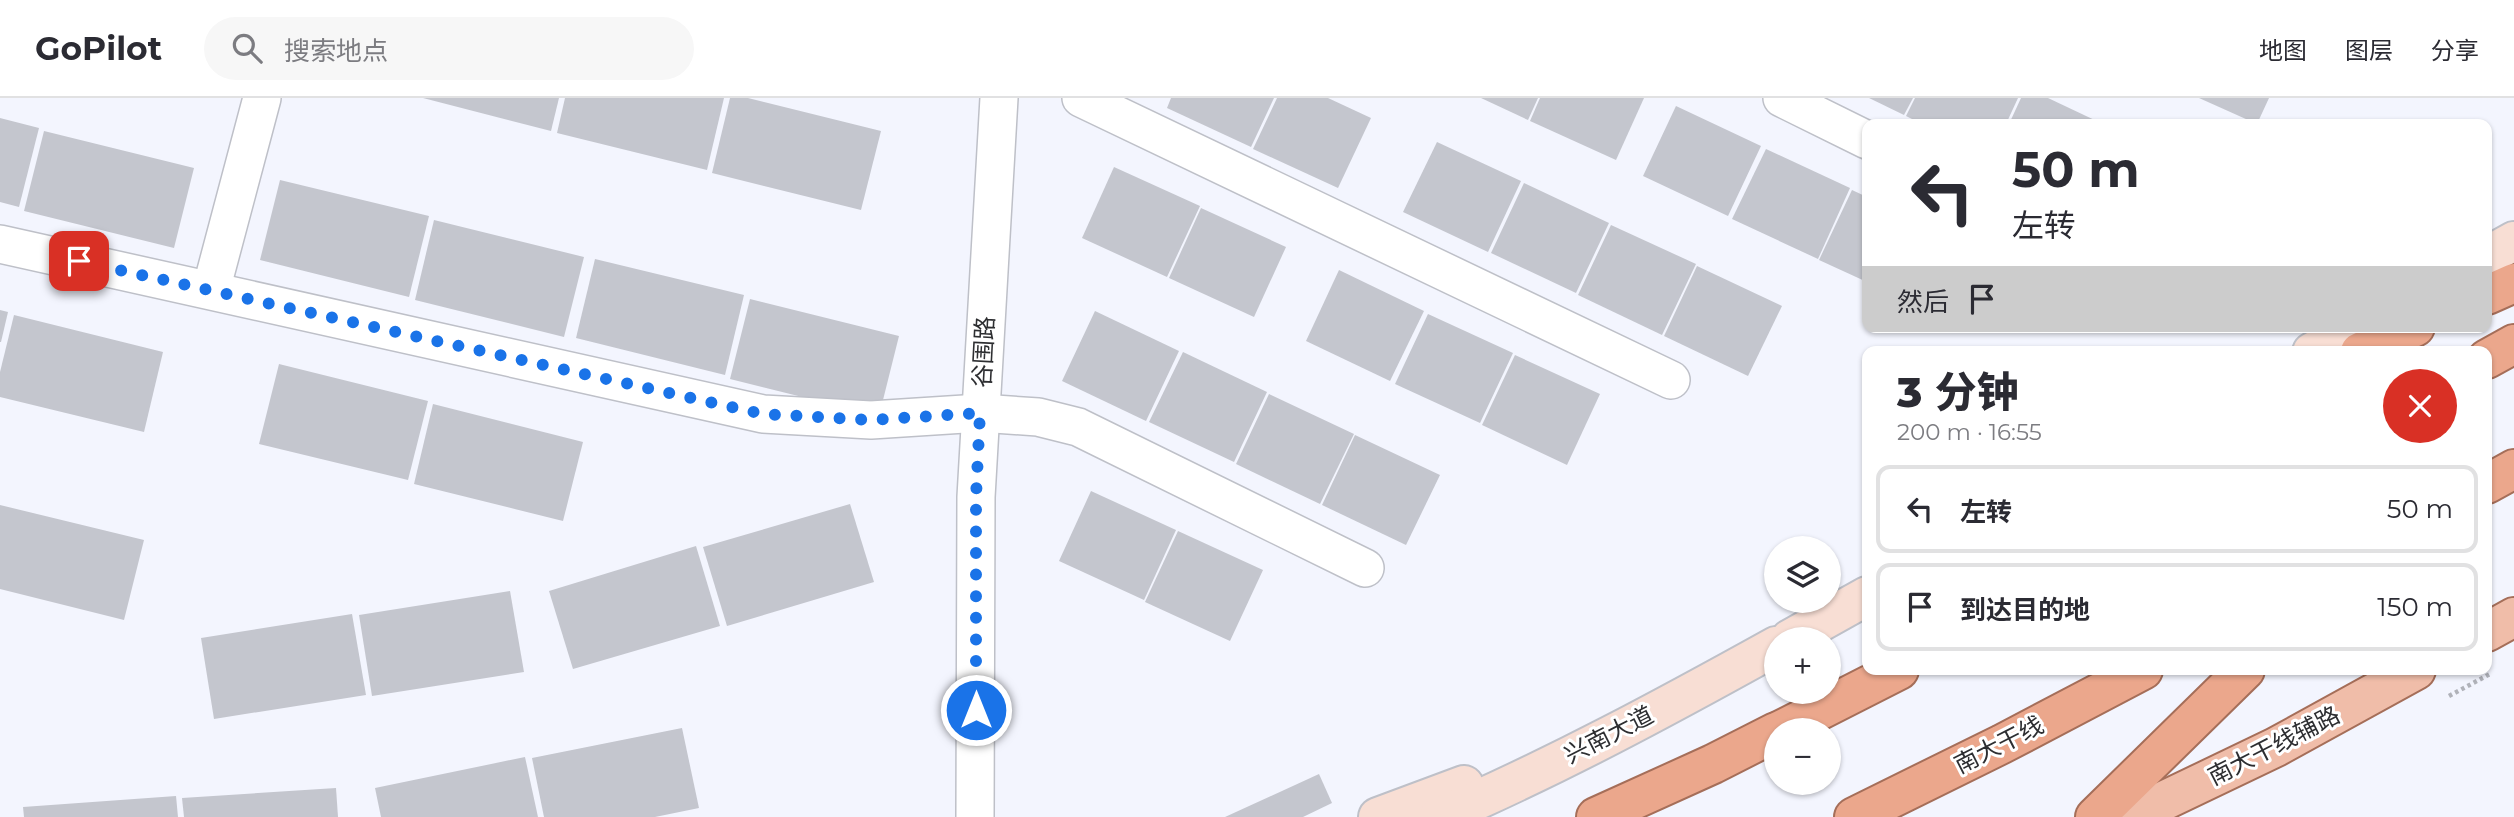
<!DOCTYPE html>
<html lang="zh">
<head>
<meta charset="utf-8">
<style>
	body { margin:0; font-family:Montserrat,"Noto Sans SC",sans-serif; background:#f7f7f7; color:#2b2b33; height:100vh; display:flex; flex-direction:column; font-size:26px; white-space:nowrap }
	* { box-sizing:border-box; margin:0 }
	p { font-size:23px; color:#7c7c81 }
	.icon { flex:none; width:38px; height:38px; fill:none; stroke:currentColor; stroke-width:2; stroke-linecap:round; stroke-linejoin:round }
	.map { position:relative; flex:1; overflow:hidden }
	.panel { position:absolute; left:1862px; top:248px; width:630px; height:329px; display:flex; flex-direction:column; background:#fff; border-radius:14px; box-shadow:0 2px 5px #0004 }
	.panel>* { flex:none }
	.banner { position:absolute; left:1862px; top:21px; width:630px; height:214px; border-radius:14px; box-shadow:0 2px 5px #0004; background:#fff; color:#2b2b33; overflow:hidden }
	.buttons { position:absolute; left:1764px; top:438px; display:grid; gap:14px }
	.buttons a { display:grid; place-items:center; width:77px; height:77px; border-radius:50%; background:#fff; box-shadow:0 2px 5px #0004; font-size:35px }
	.pin { position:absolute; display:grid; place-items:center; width:60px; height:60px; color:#fff; margin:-30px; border-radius:14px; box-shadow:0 4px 10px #0006 }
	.me { position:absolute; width:77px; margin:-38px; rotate:0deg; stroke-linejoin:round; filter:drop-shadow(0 0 5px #0008) }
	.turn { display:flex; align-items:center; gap:24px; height:147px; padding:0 35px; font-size:32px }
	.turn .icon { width:91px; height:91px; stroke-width:2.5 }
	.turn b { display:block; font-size:49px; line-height:60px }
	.then { display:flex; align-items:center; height:66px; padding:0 35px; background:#0003; gap:14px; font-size:26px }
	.round { display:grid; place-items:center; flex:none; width:74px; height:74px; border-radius:37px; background:#f7f7f7 }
	.overview { display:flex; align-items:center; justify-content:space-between; height:119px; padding:0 35px }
	h1 { font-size:42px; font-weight:800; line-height:52px }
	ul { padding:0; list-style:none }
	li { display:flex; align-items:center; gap:21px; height:88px; margin:0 14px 10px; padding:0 21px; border:4px solid #e1e1e2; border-radius:14px }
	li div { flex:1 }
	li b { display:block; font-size:26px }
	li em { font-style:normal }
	header { display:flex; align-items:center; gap:42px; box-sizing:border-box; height:98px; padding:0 35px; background:#fff; border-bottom:2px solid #e1e1e2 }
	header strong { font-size:33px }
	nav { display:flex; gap:38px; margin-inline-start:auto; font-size:24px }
	.search { width:490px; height:63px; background:#f7f7f7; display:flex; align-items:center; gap:18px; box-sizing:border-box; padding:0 24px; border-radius:38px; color:#7c7c81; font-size:26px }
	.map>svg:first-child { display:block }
	.building { fill:#c4c6ce }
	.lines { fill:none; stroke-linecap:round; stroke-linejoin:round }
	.minor-casing { stroke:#bec0c8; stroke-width:40 }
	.secondary-casing { stroke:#bec0c8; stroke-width:42 }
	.primary-casing { stroke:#a56e59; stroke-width:42 }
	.trunk-casing { stroke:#a56e59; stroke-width:42 }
	.path { stroke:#b0b2b9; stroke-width:4.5; stroke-dasharray:3.5 3.5; stroke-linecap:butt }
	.minor { stroke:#fff; stroke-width:37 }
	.secondary { stroke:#f8ded4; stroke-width:38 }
	.primary { stroke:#f0bda9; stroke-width:38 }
	.trunk { stroke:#eba78c; stroke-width:38 }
	.route { stroke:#1a73e8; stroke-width:12; stroke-dasharray:0 21.6 }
	.labels { text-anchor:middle; stroke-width:6; stroke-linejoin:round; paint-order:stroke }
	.street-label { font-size:24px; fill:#2d2e31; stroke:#fff }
</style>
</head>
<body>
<header>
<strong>GoPilot</strong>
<div class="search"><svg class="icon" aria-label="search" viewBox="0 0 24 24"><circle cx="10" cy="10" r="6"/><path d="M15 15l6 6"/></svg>搜索地点</div>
<nav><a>地图</a><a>图层</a><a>分享</a></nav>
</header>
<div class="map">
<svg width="2514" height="719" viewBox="0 0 2514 719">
	<rect width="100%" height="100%" fill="#f3f5fe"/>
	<g class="building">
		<polygon points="423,0 559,0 551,33"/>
		<polygon points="565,0 724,0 707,72 557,35"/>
		<polygon points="730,0 748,0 881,33 861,112 712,75"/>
		<polygon points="1171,0 1274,0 1251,49 1167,10"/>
		<polygon points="1277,0 1328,0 1371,20 1338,90 1253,51"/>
		<polygon points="1481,0 1538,0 1528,22"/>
		<polygon points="1540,0 1644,0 1616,62 1530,23"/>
		<polygon points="1869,0 1913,0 1904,17"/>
		<polygon points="1915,0 2018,0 2006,26 1922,26 1906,18"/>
		<polygon points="2021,0 2048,0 2103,26 2009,26"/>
		<polygon points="2199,0 2269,0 2257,26"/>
		<polygon points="1676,8 1761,48 1728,118 1643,78"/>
		<polygon points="0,20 39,30 19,109 0,104"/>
		<polygon points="44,33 194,70 174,150 24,113"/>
		<polygon points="1437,44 1521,83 1488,154 1403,114"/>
		<polygon points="1766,51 1850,90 1818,161 1732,121"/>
		<polygon points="1114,69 1200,108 1167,179 1082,140"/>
		<polygon points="280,82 429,118 409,199 260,162"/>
		<polygon points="1524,85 1609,125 1576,195 1491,155"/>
		<polygon points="1852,92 1867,99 1867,184 1819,162"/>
		<polygon points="1201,110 1286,149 1254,219 1169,180"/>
		<polygon points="434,122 584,159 564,239 415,202"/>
		<polygon points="1611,127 1696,166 1662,237 1578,197"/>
		<polygon points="595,161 744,197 725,277 576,240"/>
		<polygon points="1697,168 1782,208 1748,278 1664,238"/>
		<polygon points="1339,172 1424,213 1390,283 1306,243"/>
		<polygon points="750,201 899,238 879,318 730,281"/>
		<polygon points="0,212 8,214 1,244 0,244"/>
		<polygon points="1095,213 1179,253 1146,323 1062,283"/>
		<polygon points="1428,216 1513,255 1480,325 1395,286"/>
		<polygon points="14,217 163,254 144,334 0,299 0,274"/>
		<polygon points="1183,254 1267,294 1234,364 1149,324"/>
		<polygon points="1515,257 1600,296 1567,367 1482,327"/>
		<polygon points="279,266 428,303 408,382 259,346"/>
		<polygon points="1269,296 1354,336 1320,406 1236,366"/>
		<polygon points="433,306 583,344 563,423 414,386"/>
		<polygon points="1355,337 1440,377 1406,447 1322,407"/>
		<polygon points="1091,393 1176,432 1144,502 1059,463"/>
		<polygon points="850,406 874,484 727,528 703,449"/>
		<polygon points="0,407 144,442 124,522 0,491"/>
		<polygon points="1178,433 1263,472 1230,543 1145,504"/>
		<polygon points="696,448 720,528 573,571 549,493"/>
		<polygon points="510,493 524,574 372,598 359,517"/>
		<polygon points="352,516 366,597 214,621 201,540"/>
		<polygon points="682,630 699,710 655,719 544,719 532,660"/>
		<polygon points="525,659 538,719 381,719 375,690"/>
		<polygon points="1319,676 1332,705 1303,719 1225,719"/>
		<polygon points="336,690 338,719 184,719 182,700"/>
		<polygon points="176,698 178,719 24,719 23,709"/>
	</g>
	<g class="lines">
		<defs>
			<g id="minor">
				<polyline points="1081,0 1671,282"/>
				<polyline points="1782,0 1867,42"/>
				<polyline points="0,146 763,316 871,322 980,315 1038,319 1078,329 1365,470"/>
				<polyline points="211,192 262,0"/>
				<polyline points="975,719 976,399 999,0"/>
			</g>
			<g id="secondary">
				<polyline points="2487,158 2514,143"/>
				<polyline points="2312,254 2357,229"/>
				<polyline points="1790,541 1867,498"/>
				<polyline points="1378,719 1464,687"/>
				<path d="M 1439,719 C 1555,669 1666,609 1776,548"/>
			</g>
			<g id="primary">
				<polyline points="2487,534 2514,519"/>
				<polyline points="2130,719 2276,649 2416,572"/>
			</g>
			<g id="trunk">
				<polyline points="2487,197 2514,185"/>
				<polyline points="2360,254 2415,229"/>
				<polyline points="2487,261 2514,246"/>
				<polyline points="2487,386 2514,371"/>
				<polyline points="1781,632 1899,572"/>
				<polyline points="1596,719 1713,666 1776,634"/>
				<polyline points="1854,719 2002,646 2143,572"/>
				<polyline points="2095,719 2245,572"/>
			</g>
		</defs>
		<use href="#minor" class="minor-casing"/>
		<use href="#secondary" class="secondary-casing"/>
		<use href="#primary" class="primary-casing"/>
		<use href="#trunk" class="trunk-casing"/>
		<polyline class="path" points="2449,598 2490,576"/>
		<use href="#minor" class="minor"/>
		<use href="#secondary" class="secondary"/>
		<use href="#primary" class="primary"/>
		<use href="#trunk" class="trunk"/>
	</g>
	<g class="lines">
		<polyline class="route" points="79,163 763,316 871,322 980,315 976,399 976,612"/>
	</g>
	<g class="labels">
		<g class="street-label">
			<text transform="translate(984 254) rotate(-87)" y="8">谷围路</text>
			<text transform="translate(1609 637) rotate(-27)" y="8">兴南大道</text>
			<text transform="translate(1999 647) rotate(-27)" y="8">南大干线</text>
			<text transform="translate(2274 648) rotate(-27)" y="8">南大干线辅路</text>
		</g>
	</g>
</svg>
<div class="buttons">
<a><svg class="icon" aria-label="layers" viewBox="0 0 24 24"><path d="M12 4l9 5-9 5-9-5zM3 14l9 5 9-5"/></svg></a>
<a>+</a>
<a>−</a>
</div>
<div class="pin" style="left:79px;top:163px;background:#d93025"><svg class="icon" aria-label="arrive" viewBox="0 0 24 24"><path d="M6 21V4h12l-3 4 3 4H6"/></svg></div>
<svg class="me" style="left:976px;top:612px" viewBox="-20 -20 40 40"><circle r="17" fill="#1a73e8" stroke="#fff" stroke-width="3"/><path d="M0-11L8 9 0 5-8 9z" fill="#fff"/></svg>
<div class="banner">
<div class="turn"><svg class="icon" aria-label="left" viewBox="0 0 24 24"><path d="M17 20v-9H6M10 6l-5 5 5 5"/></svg><div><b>50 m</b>左转</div></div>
<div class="then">然后<svg class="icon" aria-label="arrive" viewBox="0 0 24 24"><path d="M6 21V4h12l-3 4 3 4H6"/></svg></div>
</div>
<section class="panel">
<div class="overview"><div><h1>3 分钟</h1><p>200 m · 16:55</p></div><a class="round" style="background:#d93025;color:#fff"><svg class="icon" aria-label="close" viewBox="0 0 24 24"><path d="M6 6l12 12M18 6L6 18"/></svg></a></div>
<ul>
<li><svg class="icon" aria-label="left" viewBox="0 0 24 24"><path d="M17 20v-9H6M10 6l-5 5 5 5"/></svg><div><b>左转</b></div><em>50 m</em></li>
<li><svg class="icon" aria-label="arrive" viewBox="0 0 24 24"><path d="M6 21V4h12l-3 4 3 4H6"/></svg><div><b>到达目的地</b></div><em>150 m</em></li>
</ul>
</section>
</div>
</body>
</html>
